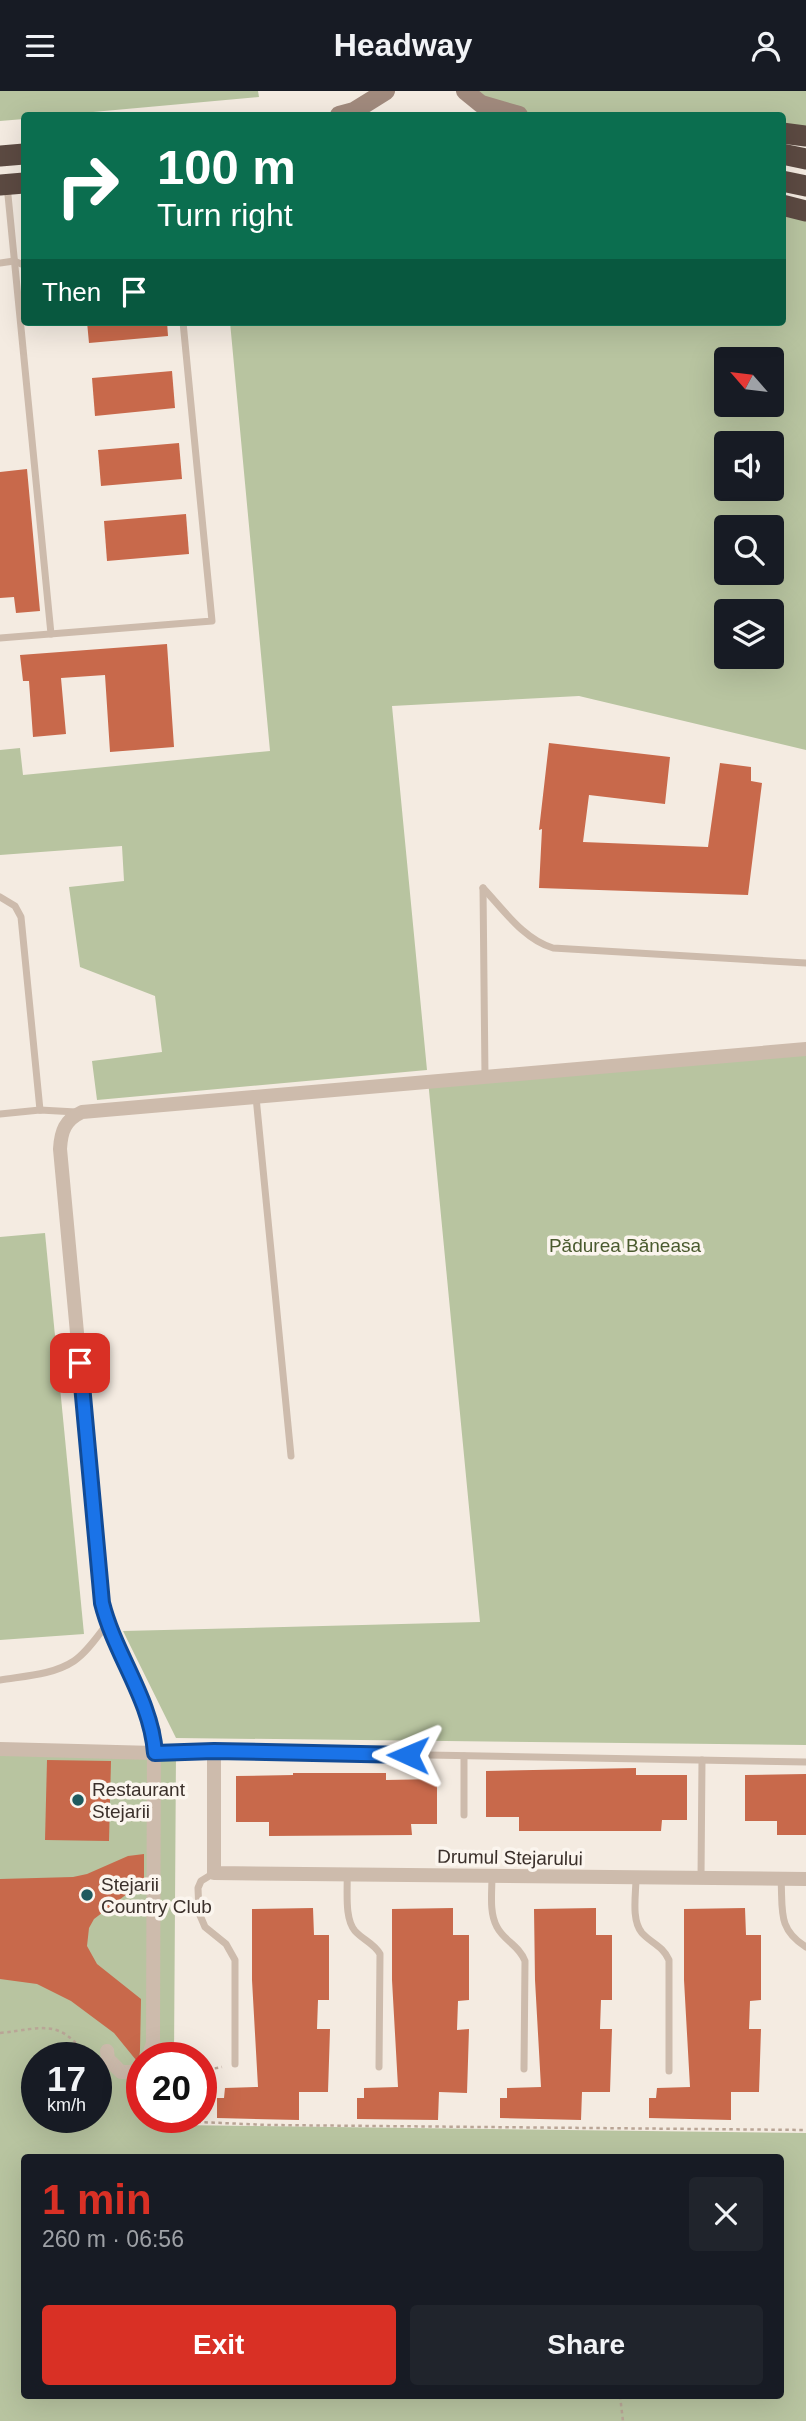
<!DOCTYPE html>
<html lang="en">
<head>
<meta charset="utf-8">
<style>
	body { margin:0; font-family:Arial,sans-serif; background:#20242c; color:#f1f3f6; height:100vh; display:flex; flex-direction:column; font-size:26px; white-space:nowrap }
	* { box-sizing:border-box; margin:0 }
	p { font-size:23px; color:#9ea1a6 }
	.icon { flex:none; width:38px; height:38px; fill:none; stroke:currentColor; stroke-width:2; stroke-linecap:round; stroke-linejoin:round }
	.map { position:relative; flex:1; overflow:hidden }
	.sheet { position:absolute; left:21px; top:2063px; width:763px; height:245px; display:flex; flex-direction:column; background:#171b24; border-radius:7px; box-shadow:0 7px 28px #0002 }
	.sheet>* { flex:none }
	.guide { position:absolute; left:21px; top:21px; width:765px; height:214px; border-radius:7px; box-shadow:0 7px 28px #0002; background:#0b6e4f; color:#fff; overflow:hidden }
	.needle { width:46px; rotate:298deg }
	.buttons { position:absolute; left:714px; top:256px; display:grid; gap:14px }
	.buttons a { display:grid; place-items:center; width:70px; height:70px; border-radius:7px; background:#171b24; box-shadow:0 7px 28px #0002; font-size:35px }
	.speed { position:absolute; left:21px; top:1951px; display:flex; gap:14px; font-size:35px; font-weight:700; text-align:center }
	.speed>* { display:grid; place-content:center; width:91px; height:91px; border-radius:50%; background:#171b24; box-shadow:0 7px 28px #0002; line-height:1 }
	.speed small { font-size:18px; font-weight:400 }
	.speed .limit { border:10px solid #d22; background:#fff; color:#111 }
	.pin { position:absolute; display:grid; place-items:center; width:60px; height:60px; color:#fff; margin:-30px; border-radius:14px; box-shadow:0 4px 10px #0006 }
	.me { position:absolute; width:77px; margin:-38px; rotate:271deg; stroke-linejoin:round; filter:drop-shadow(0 0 5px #0008) }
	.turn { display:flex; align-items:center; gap:24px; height:147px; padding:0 21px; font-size:32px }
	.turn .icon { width:91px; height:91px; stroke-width:2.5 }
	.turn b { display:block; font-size:49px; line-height:60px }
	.then { display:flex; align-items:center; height:66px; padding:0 21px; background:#0003; gap:14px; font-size:26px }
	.round { display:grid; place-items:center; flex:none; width:74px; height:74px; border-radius:7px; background:#20242c }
	.overview { display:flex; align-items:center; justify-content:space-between; height:119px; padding:0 21px }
	h1 { font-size:42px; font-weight:600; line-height:52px; color:#d93025 }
	.action { display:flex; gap:14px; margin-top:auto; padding:14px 21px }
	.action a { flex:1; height:80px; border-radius:7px; background:#d93025; color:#fff; font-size:28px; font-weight:600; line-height:80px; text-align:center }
	.action a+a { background:#20242c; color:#f1f3f6 }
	header { display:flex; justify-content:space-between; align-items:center; height:91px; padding:0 21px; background:#171b24; font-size:32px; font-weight:600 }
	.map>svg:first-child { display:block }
	.green { fill:#b8c4a0; fill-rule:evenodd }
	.building { fill:#c8694b }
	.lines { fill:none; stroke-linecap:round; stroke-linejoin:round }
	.path { stroke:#b9a596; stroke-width:2.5; stroke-dasharray:3.5 3.5; stroke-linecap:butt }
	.lane { stroke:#cdbbac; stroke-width:7 }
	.street { stroke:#cdbbac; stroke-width:14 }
	.secondary { stroke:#a18a7d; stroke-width:18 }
	.highway { stroke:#5c4a42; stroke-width:21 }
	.route-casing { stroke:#114b97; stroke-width:18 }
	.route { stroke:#1a73e8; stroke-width:12 }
	.poi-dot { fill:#1f5a5e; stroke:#fbf5ee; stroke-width:2.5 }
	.labels { text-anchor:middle; stroke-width:7; stroke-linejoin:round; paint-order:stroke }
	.park-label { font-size:19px; fill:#4a5a2e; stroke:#fbf5ee }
	.poi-label { font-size:19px; fill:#3b302b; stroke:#fbf5ee; text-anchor:start }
	.street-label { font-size:19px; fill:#3b302b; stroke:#fbf5ee }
</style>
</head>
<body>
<header><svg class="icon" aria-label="menu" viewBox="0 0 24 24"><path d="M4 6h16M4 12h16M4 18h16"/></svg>Headway<svg class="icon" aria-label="person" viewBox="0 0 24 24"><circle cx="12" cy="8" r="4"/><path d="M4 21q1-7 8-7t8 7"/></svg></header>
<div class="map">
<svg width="806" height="2330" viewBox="0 0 806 2330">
	<rect width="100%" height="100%" fill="#f4ebe1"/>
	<g class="green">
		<polygon points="0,0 258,0 259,6 60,24 24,24 24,28 0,30"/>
		<polygon points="465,0 806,0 806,45 782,42 782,24 519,24"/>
		<path d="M 782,114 L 806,120 L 806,659 L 579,605 L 392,615 L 427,979 L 97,1009 L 92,970 L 162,961 L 155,905 L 80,876 L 69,796 L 124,790 L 122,755 L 0,764 L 0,659 L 20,657 L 23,684 L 270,660 L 230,231 L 782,231 ZM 726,268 L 772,268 L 772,313 L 726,313 ZM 726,352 L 772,352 L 772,397 L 726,397 ZM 726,436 L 772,436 L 772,481 L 726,481 ZM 726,520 L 772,520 L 772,565 L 726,565 Z"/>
		<polygon points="806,958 806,1654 176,1647 123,1540 480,1531 428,989"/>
		<polygon points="45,1142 84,1543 0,1549 0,1146"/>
		<path d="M 176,1662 L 174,1967 L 142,1967 L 142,2026 L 174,2027 L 174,2034 L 806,2042 L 806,2330 L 0,2330 L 0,1664 ZM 37,1967 L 96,1967 L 96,2026 L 37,2026 ZM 24,2067 L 780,2067 L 780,2305 L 24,2305 Z"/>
	</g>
	<g class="building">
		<polygon points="87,231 167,231 168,245 89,252"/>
		<polygon points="172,280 175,317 95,325 92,287"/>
		<polygon points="179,352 182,388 101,395 98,359"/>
		<polygon points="27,378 40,520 16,522 14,506 0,507 0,381"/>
		<polygon points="186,423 189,463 107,470 104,430"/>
		<polygon points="167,553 174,656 110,661 105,584 61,587 66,643 33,646 29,590 23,590 20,564"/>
		<polygon points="549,652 670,666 665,713 589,704 583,751 708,756 720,672 751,676 751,690 762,692 748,804 539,797 542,738 539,739"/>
		<polygon points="47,1669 111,1670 109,1750 45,1749"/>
		<polygon points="636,1677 636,1684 687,1684 687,1729 662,1729 661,1740 519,1740 519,1726 486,1726 486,1680"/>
		<polygon points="293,1682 386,1682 386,1689 437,1688 437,1733 411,1733 412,1744 269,1745 269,1731 236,1731 236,1685 293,1684"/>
		<polygon points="806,1683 806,1744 777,1744 777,1730 745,1730 745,1684"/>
		<polygon points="144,1763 144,1790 94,1828 89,1837 87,1855 97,1873 141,1908 140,1960 139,1967 136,1969 114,1942 71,1910 37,1893 0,1888 0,1788 73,1786 87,1783 128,1765"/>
		<polygon points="313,1817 314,1844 329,1844 329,1909 318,1909 317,1938 330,1938 328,2001 299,2001 299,2029 217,2027 217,2007 224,2007 225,1997 258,1996 252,1889 252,1818"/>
		<polygon points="453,1817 453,1844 469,1844 469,1909 458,1910 457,1939 469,1938 467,2002 439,2001 438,2029 357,2028 357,2007 364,2007 364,1997 398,1996 392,1889 392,1818"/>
		<polygon points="596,1817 596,1844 612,1844 612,1909 601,1909 600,1938 612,1938 610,2001 582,2001 581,2029 500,2027 500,2007 507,2007 507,1997 541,1996 535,1889 534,1818"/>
		<polygon points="745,1817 746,1844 761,1844 761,1909 750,1910 749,1938 761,1938 759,2001 731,2001 731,2029 649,2027 649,2007 656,2007 657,1997 690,1996 684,1889 684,1818"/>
	</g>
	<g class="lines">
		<g class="path">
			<path d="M 0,1942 C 46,1937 58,1927 89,1967"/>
			<polyline points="201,1980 222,1976"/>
			<polyline points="192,2026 199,2031 268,2034 806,2039"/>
			<polyline points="620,2305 623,2330"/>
		</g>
		<g class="lane">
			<polyline points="7,94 51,543"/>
			<polyline points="0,172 14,170 24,174"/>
			<polyline points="0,547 212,530 183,231"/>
			<path d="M 483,797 C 503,818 524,849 553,857 L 806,872"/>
			<polyline points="483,797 485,985"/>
			<polyline points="0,806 15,815 21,826 40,1019"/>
			<polyline points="256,1006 291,1365"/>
			<polyline points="0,1023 40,1019 76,1021"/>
			<path d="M 0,1589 C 24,1585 53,1584 74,1570 C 87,1561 97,1546 107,1533"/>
			<polyline points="214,1660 806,1671"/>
			<polyline points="464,1724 464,1665"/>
			<polyline points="214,1782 201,1790 198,1797 199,1822 205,1836 226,1853 235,1869 235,1973"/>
			<path d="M 347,1783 C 348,1799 344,1827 355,1840 C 363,1849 374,1852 380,1863 L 379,1976"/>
			<path d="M 492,1785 C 492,1801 489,1822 497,1836 C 504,1850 519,1854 525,1870 L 524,1978"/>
			<path d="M 636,1787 C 636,1803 631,1829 642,1842 C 651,1852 663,1855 669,1869 L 669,1980"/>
			<polyline points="701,1787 702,1669"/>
			<path d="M 781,1788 C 783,1819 777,1838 806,1856"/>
		</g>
		<g class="street">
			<polyline points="0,1658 155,1662 214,1660 214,1782 806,1788"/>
			<polyline points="107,1960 108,1968 121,1981 136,1981 142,1976"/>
			<path d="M 148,1967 L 153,1952 L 154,1640 L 107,1533 L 102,1512 L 60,1058 C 61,1040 65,1029 82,1021 L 806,958"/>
		</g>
		<g class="secondary">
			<polyline points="465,0 481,13 519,24"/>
			<polyline points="339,24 354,20 386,0"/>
		</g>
		<g class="highway">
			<polyline points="782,42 806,45"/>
			<polyline points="782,63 806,68"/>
			<polyline points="0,65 24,63"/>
			<polyline points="782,90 806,95"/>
			<polyline points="0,94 24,92"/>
			<polyline points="782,114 806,120"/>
		</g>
	</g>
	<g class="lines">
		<defs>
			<path id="route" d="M 80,1272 L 102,1512 C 115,1564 151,1608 155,1662 L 214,1660 L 408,1664"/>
		</defs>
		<use href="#route" class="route-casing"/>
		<use href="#route" class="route"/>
	</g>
	<g class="poi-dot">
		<circle cx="78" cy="1709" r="7"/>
		<circle cx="87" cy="1804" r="7"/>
	</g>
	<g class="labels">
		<g class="park-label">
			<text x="625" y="1161">Pădurea Băneasa</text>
		</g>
		<g class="poi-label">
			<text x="92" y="1705">Restaurant<tspan x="92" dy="22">Stejarii</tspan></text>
			<text x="101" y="1800">Stejarii<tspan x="101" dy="22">Country Club</tspan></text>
		</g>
		<g class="street-label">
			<text transform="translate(510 1766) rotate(1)" y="7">Drumul Stejarului</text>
		</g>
	</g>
</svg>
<div class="buttons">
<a><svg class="needle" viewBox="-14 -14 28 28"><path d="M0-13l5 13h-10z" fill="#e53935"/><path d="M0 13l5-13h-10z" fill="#9ea1a6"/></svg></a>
<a><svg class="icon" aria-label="sound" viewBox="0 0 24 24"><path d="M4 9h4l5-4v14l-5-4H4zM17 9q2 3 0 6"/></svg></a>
<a><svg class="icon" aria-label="search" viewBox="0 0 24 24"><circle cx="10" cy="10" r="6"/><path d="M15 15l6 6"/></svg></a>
<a><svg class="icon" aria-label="layers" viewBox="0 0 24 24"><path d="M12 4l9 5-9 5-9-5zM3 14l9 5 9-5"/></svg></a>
</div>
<div class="speed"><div>17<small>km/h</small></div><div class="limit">20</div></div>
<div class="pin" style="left:80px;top:1272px;background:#d93025"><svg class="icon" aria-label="arrive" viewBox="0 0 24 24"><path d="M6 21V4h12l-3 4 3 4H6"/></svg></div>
<svg class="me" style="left:408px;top:1664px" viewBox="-20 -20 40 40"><path d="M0-17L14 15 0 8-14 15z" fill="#1a73e8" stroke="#fff" stroke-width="4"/></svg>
<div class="guide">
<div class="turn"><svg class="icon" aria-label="right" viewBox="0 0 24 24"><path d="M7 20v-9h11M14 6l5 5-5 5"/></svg><div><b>100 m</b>Turn right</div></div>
<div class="then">Then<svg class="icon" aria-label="arrive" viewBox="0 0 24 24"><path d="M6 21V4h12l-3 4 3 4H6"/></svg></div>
</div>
<section class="sheet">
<div class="overview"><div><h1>1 min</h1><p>260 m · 06:56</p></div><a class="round"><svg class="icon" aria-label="close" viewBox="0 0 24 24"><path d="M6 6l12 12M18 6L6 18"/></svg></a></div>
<div class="action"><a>Exit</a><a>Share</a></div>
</section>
</div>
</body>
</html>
